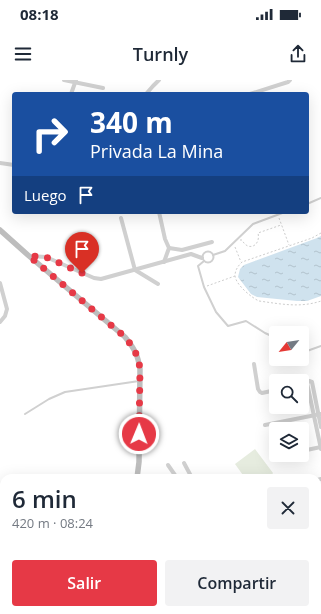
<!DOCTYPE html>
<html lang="es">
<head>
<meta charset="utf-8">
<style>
	body { margin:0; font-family:"Open Sans",sans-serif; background:#f2f2f3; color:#1f2937; height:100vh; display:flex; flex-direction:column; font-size:15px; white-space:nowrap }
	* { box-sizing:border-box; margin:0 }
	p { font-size:13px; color:#747a83 }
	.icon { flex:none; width:22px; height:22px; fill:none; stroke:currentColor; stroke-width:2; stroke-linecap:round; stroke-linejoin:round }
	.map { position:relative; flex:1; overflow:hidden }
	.panel { position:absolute; left:0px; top:394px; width:321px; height:140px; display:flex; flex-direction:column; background:#fff; border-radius:12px 12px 0 0; box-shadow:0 4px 16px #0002 }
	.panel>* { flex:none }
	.top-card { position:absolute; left:12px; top:12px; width:297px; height:122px; border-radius:4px; box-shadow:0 4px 16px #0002; background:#1a4fa0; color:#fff; overflow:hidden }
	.needle { width:26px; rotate:240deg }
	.tools { position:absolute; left:269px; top:246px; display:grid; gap:8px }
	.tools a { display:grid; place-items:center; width:40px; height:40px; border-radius:4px; background:#fff; box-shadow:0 4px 16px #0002; font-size:20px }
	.pin { position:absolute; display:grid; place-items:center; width:34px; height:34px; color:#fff; margin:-41px -17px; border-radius:50% 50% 50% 0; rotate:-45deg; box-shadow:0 0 4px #0007 }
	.pin .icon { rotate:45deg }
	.me { position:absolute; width:44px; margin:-22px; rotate:1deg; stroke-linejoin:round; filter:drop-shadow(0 0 3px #0008) }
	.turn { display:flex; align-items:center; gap:14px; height:84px; padding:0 12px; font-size:18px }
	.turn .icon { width:52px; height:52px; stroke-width:2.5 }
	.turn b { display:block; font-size:28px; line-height:34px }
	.then { display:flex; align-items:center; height:38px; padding:0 12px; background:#0003; gap:8px; font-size:15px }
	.round { display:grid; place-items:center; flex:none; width:42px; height:42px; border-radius:4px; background:#f2f2f3 }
	.overview { display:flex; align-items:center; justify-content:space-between; height:68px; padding:0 12px }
	h1 { font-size:24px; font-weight:600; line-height:30px }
	.action { display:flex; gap:8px; margin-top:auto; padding:8px 12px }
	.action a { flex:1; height:46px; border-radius:4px; background:#e63946; color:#fff; font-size:16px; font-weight:600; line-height:46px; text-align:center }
	.action a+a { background:#f2f2f3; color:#1f2937 }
	.status { display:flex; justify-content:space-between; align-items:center; height:28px; padding:0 20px; background:#fff; direction:ltr }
	.status svg { height:11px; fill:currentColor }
	header { display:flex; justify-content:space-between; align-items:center; height:52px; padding:0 12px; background:#fff; font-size:18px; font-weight:600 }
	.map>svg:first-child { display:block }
	.garden { fill:#e6ecdf }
	.water { fill:url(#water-ripples) }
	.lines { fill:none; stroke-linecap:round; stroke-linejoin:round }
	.path { stroke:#cdcdcd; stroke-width:1; stroke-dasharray:2 2; stroke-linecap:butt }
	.service { stroke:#d0d0d0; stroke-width:2 }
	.minor { stroke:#d0d0d0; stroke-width:4 }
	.secondary { stroke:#bdbdbd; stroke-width:5.5 }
	.route { stroke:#e63946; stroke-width:7; stroke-dasharray:0 12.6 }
</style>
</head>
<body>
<div class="status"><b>08:18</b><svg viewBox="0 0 49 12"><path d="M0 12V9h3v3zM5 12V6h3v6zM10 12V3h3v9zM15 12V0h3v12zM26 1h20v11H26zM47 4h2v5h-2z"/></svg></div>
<header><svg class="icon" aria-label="menu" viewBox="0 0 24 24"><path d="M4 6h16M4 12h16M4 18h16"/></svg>Turnly<svg class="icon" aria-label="share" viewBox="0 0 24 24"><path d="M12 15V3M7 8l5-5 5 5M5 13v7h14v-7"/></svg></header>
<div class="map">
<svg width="321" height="534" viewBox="0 0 321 534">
	<defs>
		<pattern id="water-ripples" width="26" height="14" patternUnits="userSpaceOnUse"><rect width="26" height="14" fill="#cfe2ee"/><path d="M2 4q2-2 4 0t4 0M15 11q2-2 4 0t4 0" fill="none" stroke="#b2c2cd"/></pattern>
	</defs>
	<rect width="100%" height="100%" fill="#fff"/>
	<polygon class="garden" points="255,369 273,393 270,398 245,398 235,384"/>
	<polygon class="water" points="321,156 321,216 307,221 297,221 257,217 251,214 238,197 240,189 244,185 317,158"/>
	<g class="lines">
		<g class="path">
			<polyline points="279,138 289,165"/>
			<path d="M 321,153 L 312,158 L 242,182 C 238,186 235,190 235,196 C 236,205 252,218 259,221 C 281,224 300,228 321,221"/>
			<path d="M 240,160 L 242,160 C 248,172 261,166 258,153 L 281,145"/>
			<polyline points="235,167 241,182"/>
			<polyline points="207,206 235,196"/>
		</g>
		<g class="service">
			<polyline points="307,124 321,118"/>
			<circle cx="208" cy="177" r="5.5"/>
			<polyline points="213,175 225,171 253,144 285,132"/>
			<polyline points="204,181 198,186 204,207 216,232 228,246 246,241 265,253 276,258"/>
			<polyline points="302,269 307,271 321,266"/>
			<polyline points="25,334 49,319 65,312 139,301"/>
		</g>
		<g class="minor">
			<polyline points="64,0 103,8"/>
			<polyline points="71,14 76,0"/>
			<polyline points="146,14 153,6 159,0"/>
			<polyline points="250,14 288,2 290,0"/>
			<polyline points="0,83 14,85"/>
			<polyline points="159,132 165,159 169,168 164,182"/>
			<polyline points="121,138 135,190 158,204"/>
			<polyline points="169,168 182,170 212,162"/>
			<polyline points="29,176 46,177 94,198 101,199 191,174 202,178"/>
			<polyline points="0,203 7,229 5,236 0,242"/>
			<polyline points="254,284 258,309 260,312 262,313 276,310"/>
			<polyline points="309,301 307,303 321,369"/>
			<polyline points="309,301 312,302 321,347"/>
			<polyline points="265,345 321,334"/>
			<polyline points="302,371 321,367"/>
			<polyline points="275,375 278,375"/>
			<polyline points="184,383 192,398"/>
			<polyline points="168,385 177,398"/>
			<polyline points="317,400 321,399"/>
			<polyline points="317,432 321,431"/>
			<polyline points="317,467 321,467"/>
			<polyline points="3,468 4,468"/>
			<polyline points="317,500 321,499"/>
			<polyline points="135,530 135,534"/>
			<polyline points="194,530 194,534"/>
			<polyline points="243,530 243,534"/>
			<polyline points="297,530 298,534"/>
		</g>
		<g class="secondary">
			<path d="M 0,150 L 29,176 L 125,257 C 134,268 138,275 140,289 L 139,382 L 137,398"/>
			<polyline points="127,534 127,530"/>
		</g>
	</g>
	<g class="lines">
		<path class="route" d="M 82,193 L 46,177 L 29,176 L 125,257 C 134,268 138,275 140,289 L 139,354"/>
	</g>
</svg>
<div class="tools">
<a><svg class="needle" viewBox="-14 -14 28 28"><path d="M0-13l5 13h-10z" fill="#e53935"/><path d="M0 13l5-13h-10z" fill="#747a83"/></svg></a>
<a><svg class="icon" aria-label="search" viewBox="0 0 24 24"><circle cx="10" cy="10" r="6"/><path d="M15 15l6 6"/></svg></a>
<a><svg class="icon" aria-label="layers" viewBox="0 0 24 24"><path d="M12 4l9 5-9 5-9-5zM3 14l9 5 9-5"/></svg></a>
</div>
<div class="pin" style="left:82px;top:193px;background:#d93025"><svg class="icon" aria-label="arrive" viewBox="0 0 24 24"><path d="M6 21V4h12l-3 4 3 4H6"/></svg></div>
<svg class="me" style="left:139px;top:354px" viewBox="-20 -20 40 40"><circle r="17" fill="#e63946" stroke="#fff" stroke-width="3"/><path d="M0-11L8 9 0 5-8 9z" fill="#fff"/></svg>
<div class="top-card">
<div class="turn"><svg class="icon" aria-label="right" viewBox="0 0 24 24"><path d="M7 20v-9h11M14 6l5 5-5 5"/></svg><div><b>340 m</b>Privada La Mina</div></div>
<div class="then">Luego<svg class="icon" aria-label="arrive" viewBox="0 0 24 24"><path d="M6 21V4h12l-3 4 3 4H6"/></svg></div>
</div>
<section class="panel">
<div class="overview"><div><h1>6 min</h1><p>420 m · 08:24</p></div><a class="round"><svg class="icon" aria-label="close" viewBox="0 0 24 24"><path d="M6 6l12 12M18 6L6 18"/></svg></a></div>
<div class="action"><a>Salir</a><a>Compartir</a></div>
</section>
</div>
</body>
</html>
